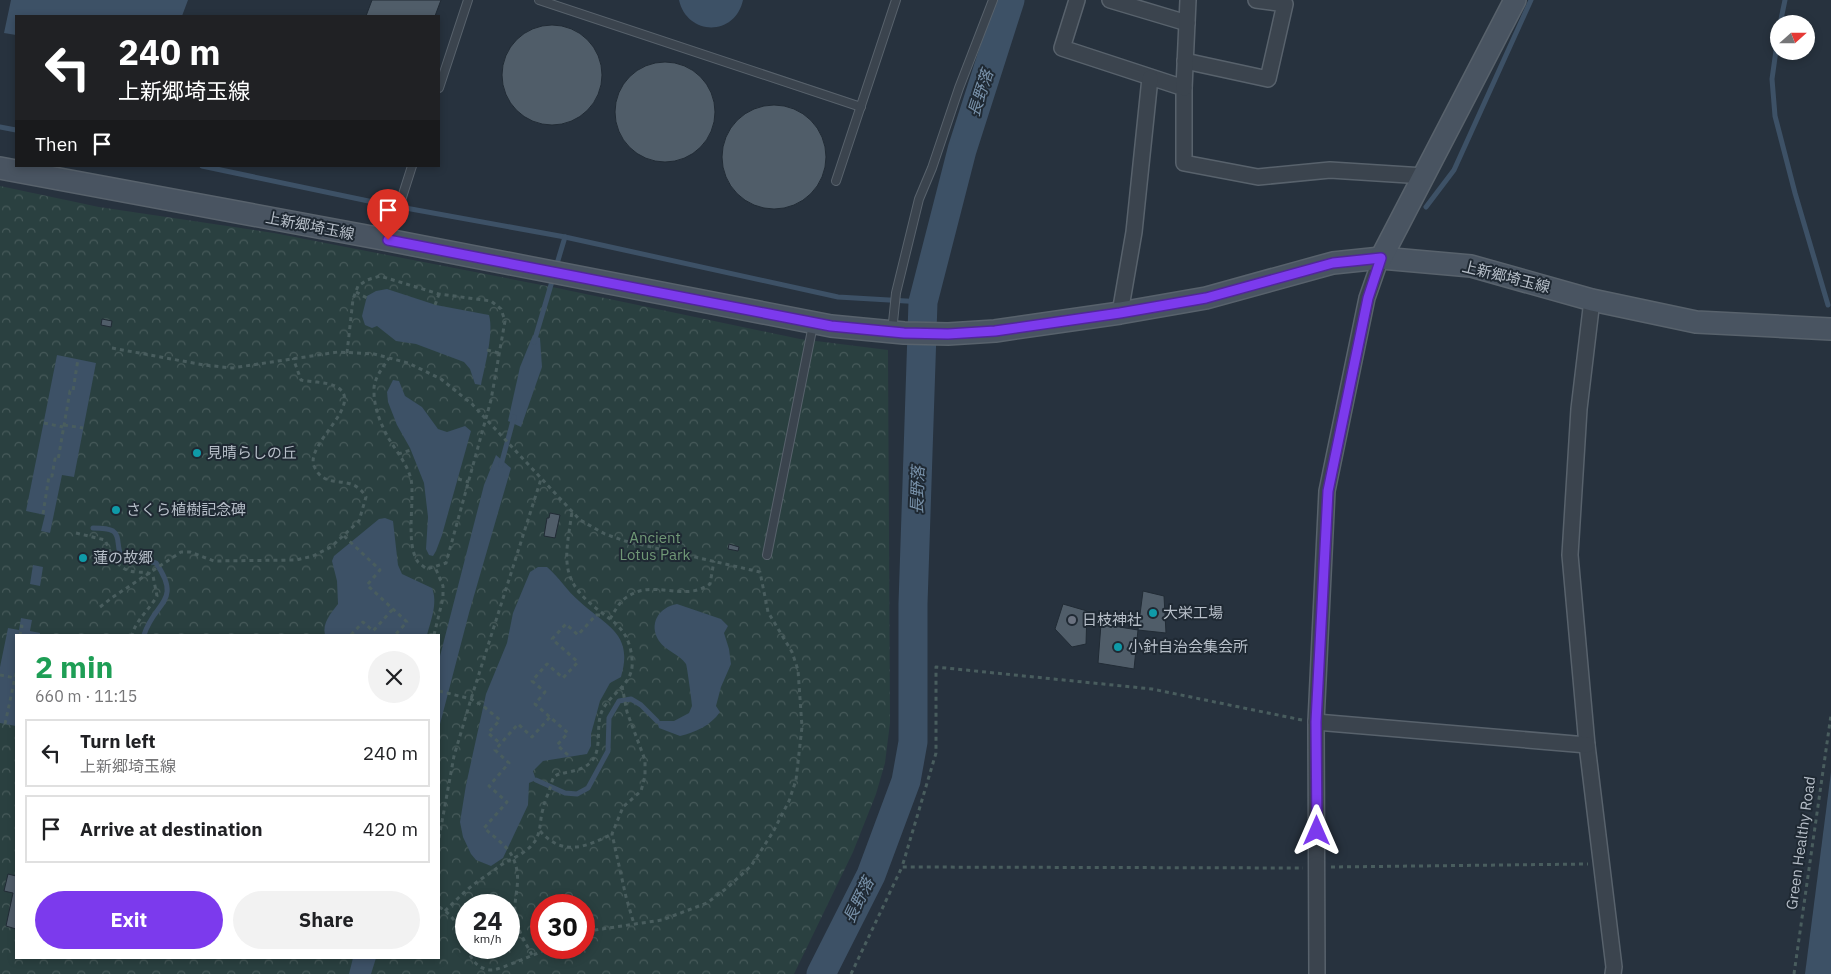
<!DOCTYPE html>
<html lang="en">
<head>
<meta charset="utf-8">
<style>
	body { margin:0; font-family:"IBM Plex Sans","Noto Sans JP",sans-serif; background:#f2f2f2; color:#202124; height:100vh; display:flex; flex-direction:column; font-size:19px; white-space:nowrap }
	* { box-sizing:border-box; margin:0 }
	p { font-size:16px; color:#757577 }
	.icon { flex:none; width:28px; height:28px; fill:none; stroke:currentColor; stroke-width:2; stroke-linecap:round; stroke-linejoin:round }
	.map { position:relative; flex:1; overflow:hidden }
	.side { position:absolute; left:15px; top:634px; width:425px; height:325px; display:flex; flex-direction:column; background:#fff; border-radius:0px; box-shadow:0 2px 8px #0003 }
	.side>* { flex:none }
	.guide { position:absolute; left:15px; top:15px; width:425px; height:152px; border-radius:0px; box-shadow:0 2px 8px #0003; background:#202124; color:#fff; overflow:hidden }
	.needle { width:32px; rotate:69deg }
	.tools { position:absolute; left:1770px; top:15px; display:grid; gap:10px }
	.tools a { display:grid; place-items:center; width:45px; height:45px; border-radius:50%; background:#fff; box-shadow:0 2px 8px #0003; font-size:25px }
	.speed { position:absolute; left:455px; top:894px; display:flex; gap:10px; font-size:25px; font-weight:700; text-align:center }
	.speed>* { display:grid; place-content:center; width:65px; height:65px; border-radius:50%; background:#fff; box-shadow:0 2px 8px #0003; line-height:1 }
	.speed small { font-size:12px; font-weight:400 }
	.speed .limit { border:8px solid #d22; background:#fff; color:#111 }
	.pin { position:absolute; display:grid; place-items:center; width:42px; height:42px; color:#fff; margin:-51px -21px; border-radius:50% 50% 50% 0; rotate:-45deg; box-shadow:0 0 5px #0007 }
	.pin .icon { rotate:45deg }
	.me { position:absolute; width:55px; margin:-28px; rotate:0deg; stroke-linejoin:round; filter:drop-shadow(0 0 4px #0008) }
	.turn { display:flex; align-items:center; gap:18px; height:105px; padding:0 20px; font-size:22px }
	.turn .icon { width:65px; height:65px; stroke-width:2.5 }
	.turn b { display:block; font-size:35px; line-height:42px }
	.then { display:flex; align-items:center; height:48px; padding:0 20px; background:#0003; gap:10px; font-size:19px }
	.round { display:grid; place-items:center; flex:none; width:52px; height:52px; border-radius:26px; background:#f2f2f2 }
	.headline { display:flex; align-items:center; justify-content:space-between; height:85px; padding:0 20px }
	h1 { font-size:30px; font-weight:700; line-height:38px; color:#1e9e55 }
	.primary-button { display:flex; gap:10px; margin-top:auto; padding:10px 20px }
	.primary-button a { flex:1; height:58px; border-radius:30px; background:#7c3aed; color:#fff; font-size:20px; font-weight:700; line-height:58px; text-align:center }
	.primary-button a+a { background:#f2f2f2; color:#202124 }
	ul { padding:0; list-style:none }
	li { display:flex; align-items:center; gap:15px; height:68px; margin:0 10px 8px; padding:0 10px; border:2px solid #e0e0e0; border-radius:0px }
	li div { flex:1 }
	li b { display:block; font-size:19px }
	li em { font-style:normal }
	.map>svg:first-child { display:block }
	.forest { fill:url(#forest-crowns); fill-rule:evenodd }
	.water { fill:#3d5166 }
	.lines { fill:none; stroke-linecap:round; stroke-linejoin:round }
	.stream { stroke:#3d5166; stroke-width:5 }
	.river { stroke:#3d5166; stroke-width:29 }
	.building { fill:#505d69; stroke:#212b35 }
	.lane-casing { stroke:#58626c; stroke-width:10 }
	.street-casing { stroke:#58626c; stroke-width:18 }
	.secondary-casing { stroke:#58626c; stroke-width:24 }
	.path { stroke:#495d5e; stroke-width:3; stroke-dasharray:4 4; stroke-linecap:butt }
	.lane { stroke:#3b444e; stroke-width:8 }
	.street { stroke:#3b444e; stroke-width:15 }
	.secondary { stroke:#495461; stroke-width:21 }
	.route-casing { stroke:#51269a; stroke-width:12 }
	.route { stroke:#7c3aed; stroke-width:9 }
	.culture-dot { fill:#0f9aa8; stroke:#1f2933; stroke-width:2 }
	.worship-dot { fill:#6b7280; stroke:#1f2933; stroke-width:2 }
	.labels { text-anchor:middle; stroke-width:4; stroke-linejoin:round; paint-order:stroke }
	.street-label { font-size:15px; fill:#b7bfc9; stroke:#1f2933 }
	.poi-label { font-size:15px; fill:#b7bfc9; stroke:#1f2933; text-anchor:start }
	.park-label { font-size:15px; fill:#709876; stroke:#1f2933 }
	.water-label { font-size:16px; font-style:italic; fill:#7992aa; stroke:#1f2933 }
</style>
</head>
<body>
<div class="map">
<svg width="1831" height="974" viewBox="0 0 1831 974">
	<defs>
		<pattern id="forest-crowns" width="20" height="18" patternUnits="userSpaceOnUse" patternTransform="scale(1.25)"><rect width="20" height="18" fill="#2a4040"/><path d="M2 6a3 3 0 1 1 6 0M12 15a3 3 0 1 1 6 0" fill="none" stroke="#475a5a"/></pattern>
	</defs>
	<rect width="100%" height="100%" fill="#27323e"/>
	<path class="forest" d="M 0,186 L 99,207 L 274,233 L 557,288 L 800,339 L 888,350 L 890,723 L 885,763 L 876,794 L 853,852 L 794,974 L 0,974 ZM 16,635 L 439,635 L 439,958 L 16,958 ZM 466,905 L 509,905 L 509,948 L 466,948 ZM 541,905 L 584,905 L 584,948 L 541,948 Z"/>
	<g class="water">
		<polygon points="11,0 188,0 182,16 16,16 16,35 4,33"/>
		<path d="M 679,0 L 743,0 C 735,37 687,36 679,0 Z"/>
		<path d="M 387,289 L 436,305 L 489,315 C 494,333 485,365 481,385 L 475,384 L 470,369 L 464,362 L 416,344 L 396,341 L 377,326 L 372,328 L 365,325 L 362,316 L 367,296 L 376,291 Z"/>
		<polygon points="533,335 540,338 542,367 521,427 508,421 520,367"/>
		<polygon points="57,355 96,363 74,477 62,475 50,533 41,531 45,515 26,511"/>
		<polygon points="393,380 399,381 405,396 422,407 438,429 447,432 465,426 471,431 442,535 436,551 433,556 429,555 426,549 428,517 424,483 410,448 397,425 388,402 387,392"/>
		<polygon points="496,455 511,468 469,613 439,728 439,660 484,485"/>
		<path d="M 385,518 L 393,521 L 398,565 L 402,574 L 432,588 C 438,603 431,620 427,635 L 325,635 C 322,623 331,613 338,604 L 337,581 L 332,561 L 334,556 L 379,519 Z"/>
		<polygon points="33,565 43,567 40,586 30,584"/>
		<path d="M 538,567 L 547,567 C 559,577 567,591 579,601 C 606,626 634,633 621,677 L 610,683 L 600,701 L 591,734 L 591,746 L 587,754 L 543,761 L 533,771 L 536,780 L 529,783 L 528,805 L 503,858 L 491,866 L 476,860 L 471,854 L 463,837 L 460,822 L 466,785 L 486,694 L 507,643 L 513,613 L 530,572 Z"/>
		<path d="M 677,604 L 721,619 L 728,626 L 724,633 L 729,649 L 731,664 L 721,687 L 716,706 L 720,712 C 710,726 696,732 680,736 L 659,728 L 657,721 L 674,721 L 689,713 C 690,711 691,708 692,706 C 692,703 687,666 686,664 C 679,654 666,651 659,641 C 648,624 659,607 677,604 Z"/>
		<polygon points="21,618 32,620 30,631 40,633 40,635 16,635 16,726 0,723 0,667 8,628 19,630"/>
		<polygon points="1831,772 1831,974 1805,974"/>
		<polygon points="353,958 376,958 371,974 349,974"/>
	</g>
	<g class="lines">
		<g class="stream">
			<polyline points="1780,24 1785,0"/>
			<polyline points="1779,29 1772,79 1775,116 1795,193 1828,305"/>
			<polyline points="0,127 16,130"/>
			<polyline points="202,166 378,203 565,237 838,297 923,302"/>
			<polyline points="1426,207 1454,170 1531,0"/>
			<polyline points="556,267 565,237"/>
			<polyline points="534,342 553,278"/>
			<polyline points="501,465 514,417"/>
			<path d="M 93,528 C 99,528 108,528 113,531 C 122,537 114,551 125,558 C 134,564 146,559 156,563 C 183,602 154,602 144,635"/>
			<polyline points="536,780 565,793 577,794 588,788 608,751 609,718 619,701 631,699 641,705 657,721"/>
		</g>
		<polyline class="river" points="821,974 871,875 906,781 913,742 913,604 923,302 962,150 1010,0"/>
	</g>
	<g class="building">
		<polygon points="372,0 441,0 435,16 366,16"/>
		<circle cx="552" cy="75" r="50"/>
		<circle cx="665" cy="112" r="50"/>
		<circle cx="774" cy="157" r="52"/>
		<polygon points="102,319 112,321 111,327 101,325"/>
		<polygon points="550,513 560,515 555,538 544,536 547,518 549,518"/>
		<polygon points="729,544 739,547 738,551 728,549"/>
		<polygon points="1143,591 1164,596 1166,633 1138,630"/>
		<polygon points="1063,604 1087,611 1086,644 1072,647 1055,629"/>
		<polygon points="1101,624 1138,630 1134,669 1098,663"/>
		<polygon points="8,874 16,876 16,929 6,926 13,893 4,891"/>
	</g>
	<g class="lines">
		<defs>
			<g id="lane">
				<polyline points="539,0 861,107"/>
				<polyline points="439,88 468,0"/>
				<polyline points="836,181 896,0"/>
				<polyline points="389,238 412,166"/>
				<polyline points="892,332 896,293 919,199 932,168 959,88 993,0"/>
				<polyline points="767,555 813,325"/>
			</g>
			<g id="street">
				<polyline points="1077,0 1062,48 1184,88 1184,163 1258,177 1330,170 1424,176"/>
				<polyline points="1110,0 1187,23"/>
				<polyline points="1185,61 1268,79 1285,4 1256,0"/>
				<polyline points="1184,88 1188,0"/>
				<polyline points="1592,300 1579,409 1570,555 1587,745 1614,967 1613,974"/>
				<polyline points="1120,313 1134,232 1150,78"/>
				<polyline points="1316,722 1587,745"/>
				<polyline points="1317,974 1316,722 1327,491 1367,298 1381,258"/>
			</g>
			<g id="secondary">
				<polyline points="0,168 388,240 831,326 904,333 948,334 995,331 1120,313 1206,298 1333,263 1381,258 1471,266 1592,300 1696,322 1831,329"/>
				<polyline points="1381,258 1515,0"/>
			</g>
		</defs>
		<use href="#lane" class="lane-casing"/>
		<use href="#street" class="street-casing"/>
		<use href="#secondary" class="secondary-casing"/>
		<g class="path">
			<polyline points="356,292 367,298"/>
			<polyline points="435,305 439,294"/>
			<polyline points="112,348 204,365 232,368 338,352 374,354 408,363 441,379 472,404 580,520 605,534 625,541 760,572 768,612 792,652 798,670 802,727 796,780 789,801 773,832 751,866 727,888 707,903 662,920 595,930 584,935"/>
			<polyline points="487,350 499,353"/>
			<path d="M 347,353 L 353,299 L 358,286 L 367,280 L 380,276 L 439,294 L 491,301 L 501,309 L 505,321 L 491,400 L 446,563 L 427,569 C 424,567 420,564 418,562 C 405,543 415,502 411,479 C 407,464 397,452 389,439 C 381,425 374,408 374,392 C 373,379 382,369 389,358"/>
			<polyline points="44,423 63,427"/>
			<polyline points="64,425 83,428"/>
			<polyline points="398,454 411,450"/>
			<polyline points="458,479 469,482"/>
			<polyline points="43,514 49,476 52,476 55,459 58,460 70,391 73,391 78,359"/>
			<path d="M 76,533 L 105,540 C 112,556 118,572 138,572 C 145,573 147,571 153,576 L 157,596 C 149,610 136,620 132,635"/>
			<polyline points="344,536 380,570 367,585 407,622 395,635"/>
			<path d="M 100,607 L 113,597 L 181,552 L 190,552 L 214,561 L 296,560 L 313,556 L 331,547 L 359,521 L 366,497 C 351,471 326,493 314,466 C 305,443 368,402 335,386 C 326,382 311,382 301,380 L 293,358"/>
			<path d="M 610,619 C 615,611 619,602 627,597 C 654,578 683,603 710,584 L 714,561"/>
			<polyline points="20,626 22,626 20,635"/>
			<polyline points="351,635 363,622 373,631 393,609"/>
			<polyline points="434,635 443,598 443,586 435,567"/>
			<polyline points="0,675 15,678"/>
			<polyline points="622,686 627,712 645,760 645,776 641,791 623,807 612,834 626,897 634,924"/>
			<polyline points="439,691 471,699 483,706 500,720 488,733 501,744"/>
			<polyline points="1302,720 1152,689 936,667 936,753 902,867 1303,868"/>
			<polyline points="5,724 16,673"/>
			<polyline points="568,755 557,745 568,733 535,704 545,692 532,681 547,664 563,678 578,662 552,639 566,624 578,635 596,615 604,615"/>
			<path d="M 540,831 C 563,857 586,847 612,834"/>
			<polyline points="439,838 454,756 471,699 541,479"/>
			<polyline points="1331,867 1588,864"/>
			<path d="M 439,907 C 455,916 461,930 466,947"/>
			<path d="M 445,911 C 454,902 463,893 473,885 C 482,878 492,872 501,865 C 511,859 524,854 532,845 C 542,834 539,822 543,809 C 544,802 548,795 550,788 C 551,785 552,780 554,777 C 559,771 579,774 591,762 C 603,749 595,726 602,711 C 609,696 626,688 631,672 C 634,664 631,647 627,639 C 622,627 611,620 601,612 C 558,580 565,560 572,512"/>
			<path d="M 467,948 C 471,959 477,969 491,970 C 498,971 541,951 551,948"/>
			<path d="M 532,955 C 526,944 519,932 516,920 C 511,900 524,881 513,858 C 508,846 494,837 484,828 L 507,802 L 489,786 L 509,763 L 495,750 L 518,724 L 532,737 L 550,717"/>
			<polyline points="851,974 902,867"/>
			<polyline points="1794,974 1831,715"/>
		</g>
		<use href="#lane" class="lane"/>
		<use href="#street" class="street"/>
		<use href="#secondary" class="secondary"/>
	</g>
	<g class="lines">
		<defs>
			<polyline id="route" points="388,240 831,326 904,333 948,334 995,331 1120,313 1206,298 1333,263 1381,258 1368,298 1328,491 1316,722 1317,831"/>
		</defs>
		<use href="#route" class="route-casing"/>
		<use href="#route" class="route"/>
	</g>
	<g class="culture-dot">
		<circle cx="197" cy="453" r="5"/>
		<circle cx="116" cy="510" r="5"/>
		<circle cx="83" cy="558" r="5"/>
		<circle cx="1153" cy="613" r="5"/>
		<circle cx="1118" cy="647" r="5"/>
	</g>
	<circle class="worship-dot" cx="1072" cy="620" r="5"/>
	<g class="labels">
		<g class="street-label">
			<text transform="translate(310 226) rotate(11)" y="5">上新郷埼玉線</text>
			<text transform="translate(1506 277) rotate(14)" y="5">上新郷埼玉線</text>
			<text transform="translate(1801 843) rotate(-82)" y="5">Green Healthy Road</text>
		</g>
		<g class="poi-label">
			<text x="207" y="458">見晴らしの丘</text>
			<text x="126" y="515">さくら植樹記念碑</text>
			<text x="93" y="563">蓮の故郷</text>
			<text x="1163" y="618">大栄工場</text>
			<text x="1082" y="625">日枝神社</text>
			<text x="1128" y="652">小針自治会集会所</text>
		</g>
		<g class="park-label">
			<text x="655" y="543">Ancient<tspan x="655" dy="17">Lotus Park</tspan></text>
		</g>
		<g class="water-label">
			<text transform="translate(980 93) rotate(-72)" y="6">長野落</text>
			<text transform="translate(917 490) rotate(-88)" y="6">長野落</text>
			<text transform="translate(858 900) rotate(-64)" y="6">長野落</text>
		</g>
	</g>
</svg>
<div class="tools">
<a><svg class="needle" viewBox="-14 -14 28 28"><path d="M0-13l5 13h-10z" fill="#e53935"/><path d="M0 13l5-13h-10z" fill="#757577"/></svg></a>
</div>
<div class="speed"><div>24<small>km/h</small></div><div class="limit">30</div></div>
<div class="pin" style="left:388px;top:240px;background:#d93025"><svg class="icon" aria-label="arrive" viewBox="0 0 24 24"><path d="M6 21V4h12l-3 4 3 4H6"/></svg></div>
<svg class="me" style="left:1317px;top:831px" viewBox="-20 -20 40 40"><path d="M0-17L14 15 0 8-14 15z" fill="#7c3aed" stroke="#fff" stroke-width="4"/></svg>
<div class="guide">
<div class="turn"><svg class="icon" aria-label="left" viewBox="0 0 24 24"><path d="M17 20v-9H6M10 6l-5 5 5 5"/></svg><div><b>240 m</b>上新郷埼玉線</div></div>
<div class="then">Then<svg class="icon" aria-label="arrive" viewBox="0 0 24 24"><path d="M6 21V4h12l-3 4 3 4H6"/></svg></div>
</div>
<section class="side">
<div class="headline"><div><h1>2 min</h1><p>660 m · 11:15</p></div><a class="round"><svg class="icon" aria-label="close" viewBox="0 0 24 24"><path d="M6 6l12 12M18 6L6 18"/></svg></a></div>
<ul>
<li><svg class="icon" aria-label="left" viewBox="0 0 24 24"><path d="M17 20v-9H6M10 6l-5 5 5 5"/></svg><div><b>Turn left</b><p>上新郷埼玉線</p></div><em>240 m</em></li>
<li><svg class="icon" aria-label="arrive" viewBox="0 0 24 24"><path d="M6 21V4h12l-3 4 3 4H6"/></svg><div><b>Arrive at destination</b></div><em>420 m</em></li>
</ul>
<div class="primary-button"><a>Exit</a><a>Share</a></div>
</section>
</div>
</body>
</html>
